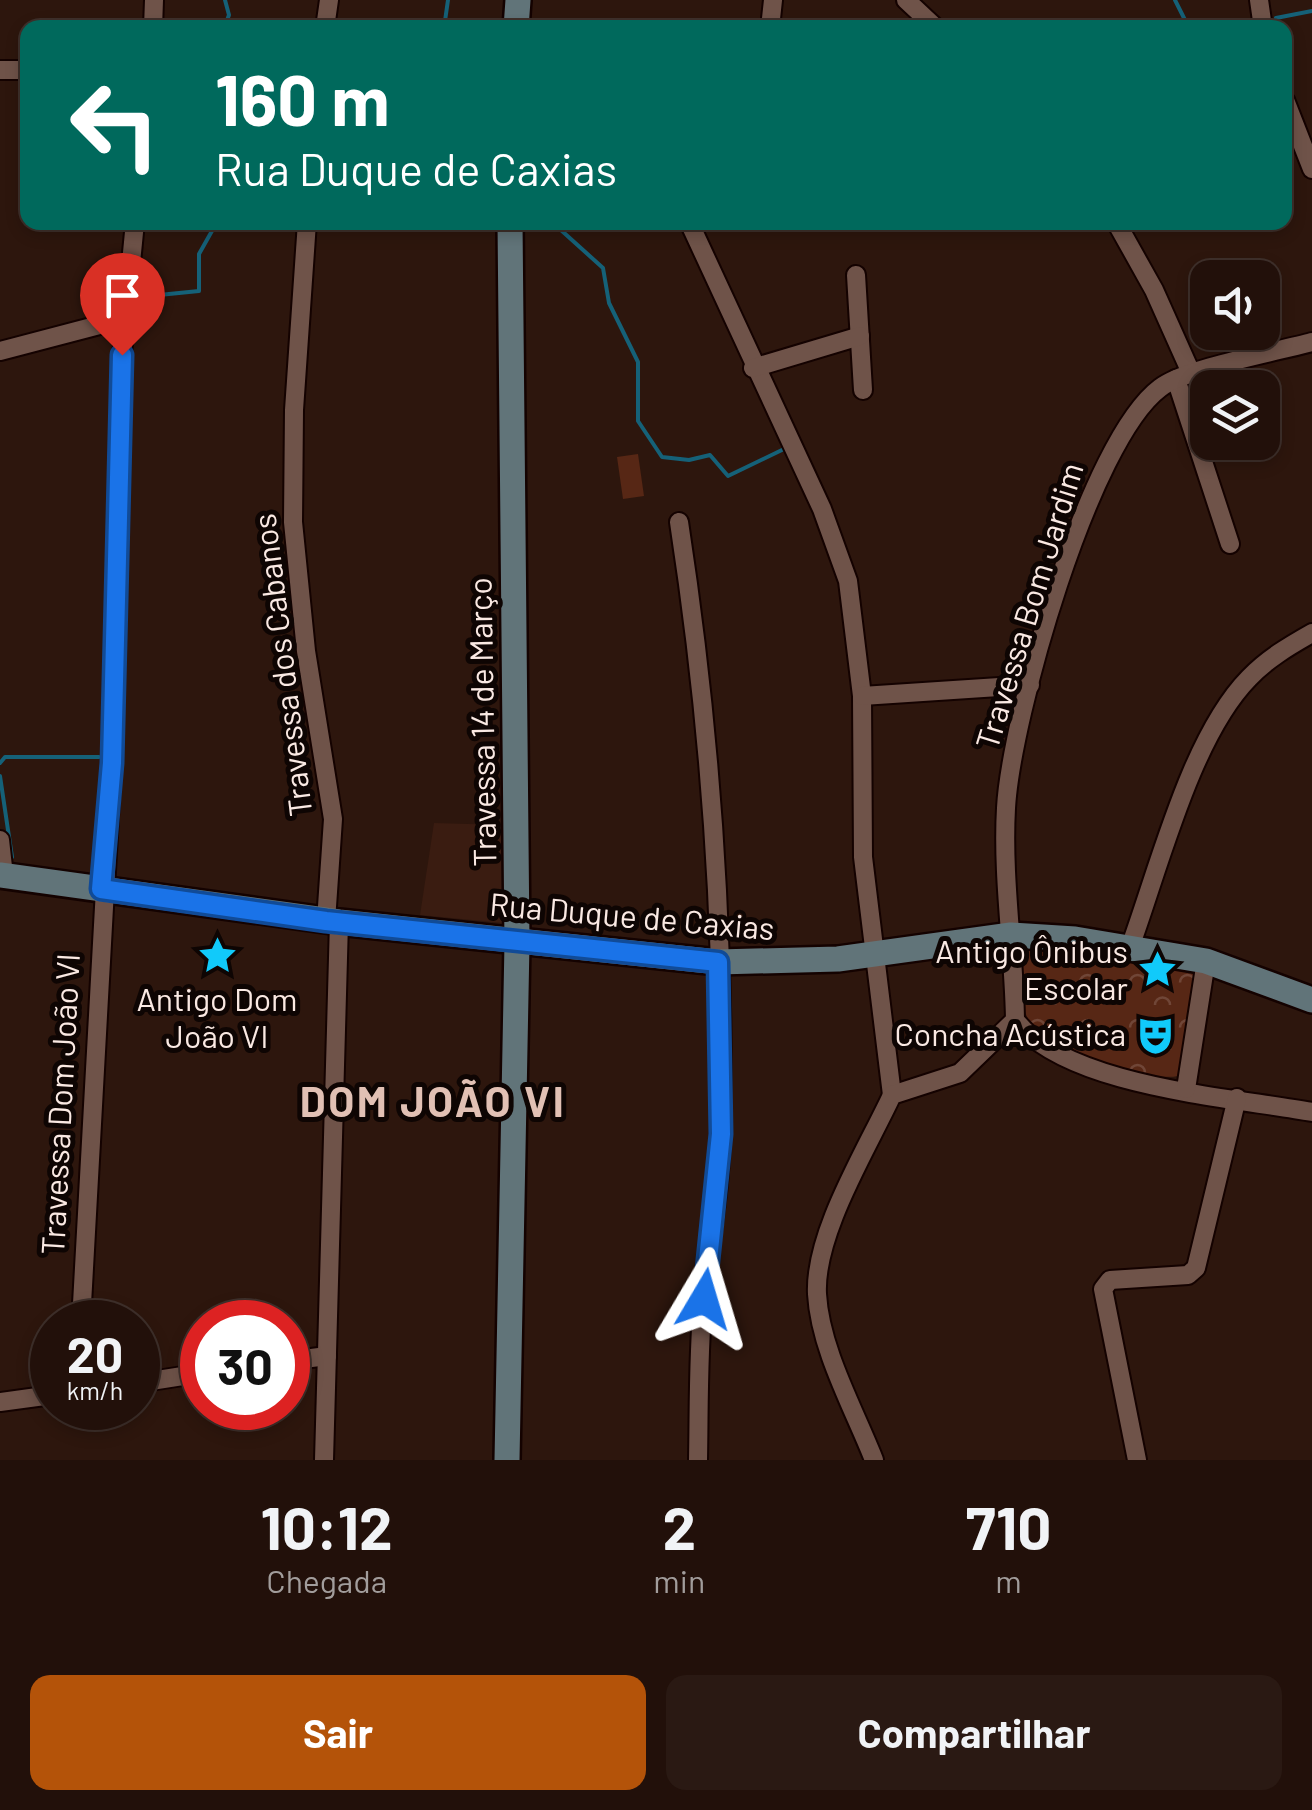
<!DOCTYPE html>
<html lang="pt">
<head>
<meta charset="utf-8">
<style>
	body { margin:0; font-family:Barlow,sans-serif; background:#2a1913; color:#f1f3f6; height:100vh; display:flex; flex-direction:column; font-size:38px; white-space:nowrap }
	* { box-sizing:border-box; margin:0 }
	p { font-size:32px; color:#a29d9c }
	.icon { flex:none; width:55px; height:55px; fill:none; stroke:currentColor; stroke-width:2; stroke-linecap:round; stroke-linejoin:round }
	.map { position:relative; height:1460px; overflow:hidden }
	.drawer { display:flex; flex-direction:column; background:#22100a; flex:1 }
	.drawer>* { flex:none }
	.guide { position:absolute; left:20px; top:20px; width:1272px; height:210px; border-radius:20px; box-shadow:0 5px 15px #0003,0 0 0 2px #3f302b; background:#00695c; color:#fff; overflow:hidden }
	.tools { position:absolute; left:1190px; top:260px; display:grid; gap:20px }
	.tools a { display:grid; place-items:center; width:90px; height:90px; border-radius:20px; background:#22100a; box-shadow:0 5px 15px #0003,0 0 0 2px #3f302b; font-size:50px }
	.speed { position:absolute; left:30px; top:1300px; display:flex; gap:20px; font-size:50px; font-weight:700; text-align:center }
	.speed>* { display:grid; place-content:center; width:130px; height:130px; border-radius:50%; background:#22100a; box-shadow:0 5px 15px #0003,0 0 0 2px #3f302b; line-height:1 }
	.speed small { font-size:25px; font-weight:400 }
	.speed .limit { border:15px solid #d22; background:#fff; color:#111 }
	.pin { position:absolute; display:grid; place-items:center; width:85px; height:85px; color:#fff; margin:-102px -42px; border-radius:50% 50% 50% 0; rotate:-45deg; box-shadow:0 0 10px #0007 }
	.pin .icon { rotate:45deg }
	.me { position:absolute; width:110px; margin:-55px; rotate:7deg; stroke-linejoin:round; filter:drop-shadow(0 0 8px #0008) }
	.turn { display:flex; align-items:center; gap:35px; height:210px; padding:0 30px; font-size:45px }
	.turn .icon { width:130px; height:130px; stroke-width:2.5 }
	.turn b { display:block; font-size:70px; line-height:85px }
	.eta { display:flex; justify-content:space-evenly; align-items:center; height:170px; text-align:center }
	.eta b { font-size:60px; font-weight:700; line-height:70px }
	.cta { display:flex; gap:20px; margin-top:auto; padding:20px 30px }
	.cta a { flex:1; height:115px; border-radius:20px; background:#b45309; color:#fff; font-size:40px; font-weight:700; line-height:115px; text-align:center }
	.cta a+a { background:#2a1913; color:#f1f3f6 }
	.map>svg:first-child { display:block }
	.built { fill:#3a1c11 }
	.green { fill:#572715 }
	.forest { fill:url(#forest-crowns) }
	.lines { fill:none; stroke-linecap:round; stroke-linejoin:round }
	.stream { stroke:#156178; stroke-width:4 }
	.street-casing { stroke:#140200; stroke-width:22 }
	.secondary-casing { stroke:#140200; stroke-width:30 }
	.street { stroke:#6f5349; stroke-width:18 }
	.secondary { stroke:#617479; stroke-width:25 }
	.route-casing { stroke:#114b97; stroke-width:25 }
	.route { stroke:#1a73e8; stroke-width:18 }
	.labels { text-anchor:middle; stroke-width:10; stroke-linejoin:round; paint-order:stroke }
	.street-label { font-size:32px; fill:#fae9e3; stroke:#0e0503 }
	.poi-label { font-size:32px; fill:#fae9e3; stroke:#0e0503; text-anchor:end }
	.district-label { font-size:42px; font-weight:bold; letter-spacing:2.5px; fill:#e1c0b4; stroke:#0e0503 }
</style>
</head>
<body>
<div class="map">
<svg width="1312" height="1460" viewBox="0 0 1312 1460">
	<defs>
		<pattern id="forest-crowns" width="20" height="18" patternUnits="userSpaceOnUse" patternTransform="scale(2.5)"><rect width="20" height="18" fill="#572715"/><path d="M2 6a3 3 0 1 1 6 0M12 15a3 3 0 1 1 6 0" fill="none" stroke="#704637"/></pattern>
	</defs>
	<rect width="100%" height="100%" fill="#2d160d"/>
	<polygon class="built" points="434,823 503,825 503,923 420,915"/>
	<polygon class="green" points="638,454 644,496 623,499 617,457"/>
	<path class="forest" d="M 1053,943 L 1196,968 L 1179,1076 C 1141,1082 1051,1055 1030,1022 C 1017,1003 1022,968 1021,946 Z"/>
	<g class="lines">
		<g class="stream">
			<polyline points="1175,0 1186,22 1247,20"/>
			<polyline points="1276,18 1312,11"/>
			<polyline points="224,28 229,15 225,0"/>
			<polyline points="444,28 448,0"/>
			<polyline points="552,222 603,268 609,303 638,362 638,421 662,457 689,460 710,455 728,476 784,449"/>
			<polyline points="137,303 149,296 199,291 199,254 217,222"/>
			<polyline points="0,763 5,757 99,757"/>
			<polyline points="0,776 12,857"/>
		</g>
		<defs>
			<g id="street">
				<polyline points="906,0 936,28"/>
				<polyline points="1259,0 1263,28"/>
				<polyline points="153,28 154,0"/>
				<polyline points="325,28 329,0"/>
				<polyline points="770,28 773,0"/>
				<polyline points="0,70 28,70"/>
				<polyline points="1285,100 1312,169"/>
				<polyline points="307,222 294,410 293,522 306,651 333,819 326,921"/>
				<polyline points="689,222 822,509 848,581 862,696 863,857 892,1095"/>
				<polyline points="1116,222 1154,290 1192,375"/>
				<polyline points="856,275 863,390"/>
				<polyline points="0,351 126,318"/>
				<polyline points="753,368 860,336"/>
				<polyline points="1176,379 1230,544"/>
				<path d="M 679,522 C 710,724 725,930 721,1135 C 720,1191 709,1245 703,1301 C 698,1354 699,1407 698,1460"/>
				<polyline points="862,696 1030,685"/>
				<polyline points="0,840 4,876"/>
				<path d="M 1130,947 C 1159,868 1191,737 1249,678 C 1267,659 1289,646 1312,633"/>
				<path d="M 1015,1020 C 1067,1087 1230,1097 1312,1112"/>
				<polyline points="1186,1089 1206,961"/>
				<polyline points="81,1322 112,763 122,355 135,222"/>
				<polyline points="288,1361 327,1356"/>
				<polyline points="138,1383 202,1373"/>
				<polyline points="0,1402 52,1395"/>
				<polyline points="324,1460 339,922"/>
				<path d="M 874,1460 C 854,1409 820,1349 817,1294 C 814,1234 867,1149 892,1095 L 960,1073 L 1015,1020 C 1014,950 1002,878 1006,808 C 1011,718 1089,441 1160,388 C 1186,368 1276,352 1312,342"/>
				<polyline points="1137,1460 1103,1289 1110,1280 1188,1275 1196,1268 1237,1098"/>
			</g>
			<g id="secondary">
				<polyline points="516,28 518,0"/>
				<polyline points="0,875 339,922 718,962 838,959 1011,935 1075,939 1206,961 1312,1000"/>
				<polyline points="507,1460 517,943 510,222"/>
			</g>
		</defs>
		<use href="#street" class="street-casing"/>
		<use href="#secondary" class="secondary-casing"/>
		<use href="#street" class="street"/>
		<use href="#secondary" class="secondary"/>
	</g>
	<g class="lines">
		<defs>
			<polyline id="route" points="122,355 112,763 101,889 326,921 718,962 721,1134 704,1299"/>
		</defs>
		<use href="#route" class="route-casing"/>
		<use href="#route" class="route"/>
	</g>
	<defs>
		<symbol id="sight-bare" viewBox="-9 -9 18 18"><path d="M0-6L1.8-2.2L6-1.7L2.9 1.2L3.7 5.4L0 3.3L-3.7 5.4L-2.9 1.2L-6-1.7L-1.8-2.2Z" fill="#11cafa" stroke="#0e0503" stroke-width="2.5" paint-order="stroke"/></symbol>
		<symbol id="theatre-bare" viewBox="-9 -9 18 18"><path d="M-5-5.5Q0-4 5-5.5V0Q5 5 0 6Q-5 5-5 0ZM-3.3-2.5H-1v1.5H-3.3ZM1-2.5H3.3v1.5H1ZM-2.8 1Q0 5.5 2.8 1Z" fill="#11cafa" stroke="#0e0503" stroke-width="2.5" paint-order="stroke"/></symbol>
	</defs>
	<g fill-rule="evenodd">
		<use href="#sight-bare" x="190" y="928" width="55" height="55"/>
		<use href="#sight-bare" x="1130" y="942" width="55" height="55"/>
		<use href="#theatre-bare" x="1128" y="1008" width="55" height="55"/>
	</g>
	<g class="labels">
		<g class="street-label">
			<text transform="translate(1030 606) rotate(-73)" y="11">Travessa Bom Jardim</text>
			<text transform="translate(283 665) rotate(-97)" y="11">Travessa dos Cabanos</text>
			<text transform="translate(483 722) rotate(-91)" y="11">Travessa 14 de Março</text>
			<text transform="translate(632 917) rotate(5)" y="11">Rua Duque de Caxias</text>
			<text transform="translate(61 1104) rotate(-87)" y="11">Travessa Dom João VI</text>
		</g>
		<g class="poi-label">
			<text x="1128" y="963">Antigo Ônibus<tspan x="1128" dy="37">Escolar</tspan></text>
			<text x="217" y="1011" text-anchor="middle">Antigo Dom<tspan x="217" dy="37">João VI</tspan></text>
			<text x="1126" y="1046">Concha Acústica</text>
		</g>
		<g class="district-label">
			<text x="433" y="1117">DOM JOÃO VI</text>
		</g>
	</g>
</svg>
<div class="tools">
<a><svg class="icon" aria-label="sound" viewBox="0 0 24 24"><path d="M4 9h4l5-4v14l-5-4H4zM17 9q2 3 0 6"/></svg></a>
<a><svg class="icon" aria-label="layers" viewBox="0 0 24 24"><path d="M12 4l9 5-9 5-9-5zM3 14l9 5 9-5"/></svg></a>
</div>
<div class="speed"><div>20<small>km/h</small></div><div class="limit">30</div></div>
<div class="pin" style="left:122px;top:355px;background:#d93025"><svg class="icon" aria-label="arrive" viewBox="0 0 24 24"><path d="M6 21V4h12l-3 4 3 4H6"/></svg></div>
<svg class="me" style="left:704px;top:1299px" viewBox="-20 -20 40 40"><path d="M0-17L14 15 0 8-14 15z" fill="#1a73e8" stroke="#fff" stroke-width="4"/></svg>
<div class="guide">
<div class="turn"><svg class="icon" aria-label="left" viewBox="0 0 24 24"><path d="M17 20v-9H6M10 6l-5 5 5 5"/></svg><div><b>160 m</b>Rua Duque de Caxias</div></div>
</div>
</div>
<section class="drawer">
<div class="eta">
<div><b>10:12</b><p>Chegada</p></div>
<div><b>2</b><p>min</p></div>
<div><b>710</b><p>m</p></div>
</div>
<div class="cta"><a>Sair</a><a>Compartilhar</a></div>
</section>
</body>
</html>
